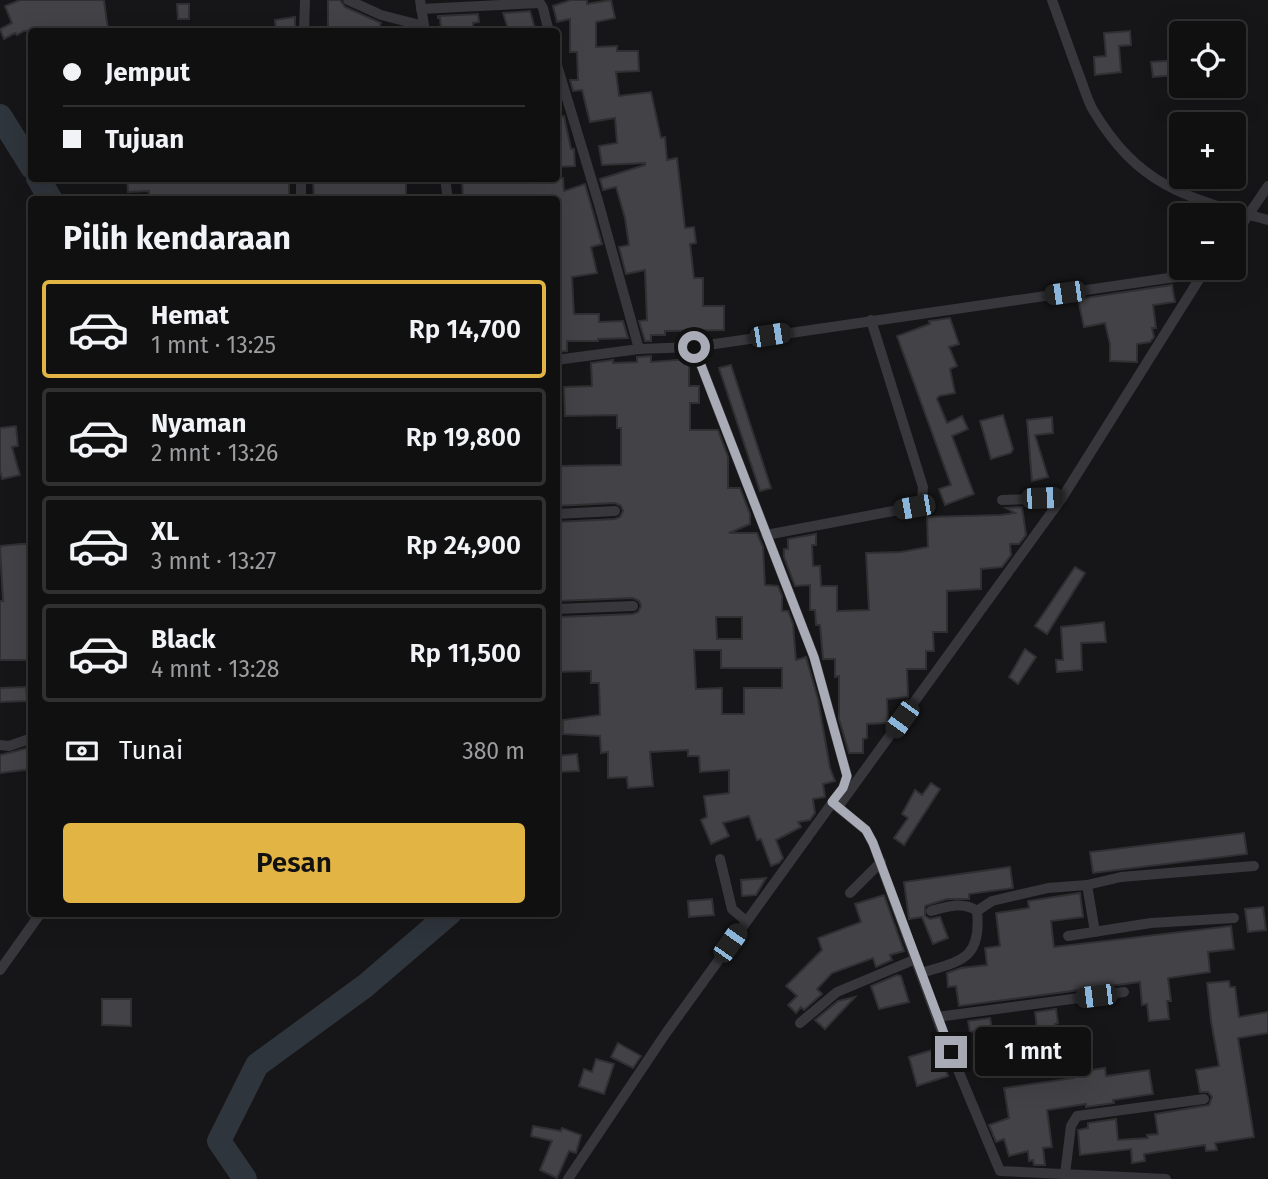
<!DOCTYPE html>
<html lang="id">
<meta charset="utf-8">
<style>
:root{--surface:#101011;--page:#1e1e1f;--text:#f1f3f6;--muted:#9c9d9f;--line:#303031;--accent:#e1b444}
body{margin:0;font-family:"Fira Sans",sans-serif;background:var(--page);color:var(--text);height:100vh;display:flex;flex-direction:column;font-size:26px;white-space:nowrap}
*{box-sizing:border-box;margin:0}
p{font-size:23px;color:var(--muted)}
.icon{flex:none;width:38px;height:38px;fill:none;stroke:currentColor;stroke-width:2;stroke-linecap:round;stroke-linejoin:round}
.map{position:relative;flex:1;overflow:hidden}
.panel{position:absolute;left:28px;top:196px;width:532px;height:721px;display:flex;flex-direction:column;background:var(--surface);border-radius:7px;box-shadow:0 7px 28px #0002,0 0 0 2px var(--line)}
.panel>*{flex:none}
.hud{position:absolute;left:28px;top:28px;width:532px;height:154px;border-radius:7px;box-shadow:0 7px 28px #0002,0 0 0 2px var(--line);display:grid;align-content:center;height:154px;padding:0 35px;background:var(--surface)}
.tools{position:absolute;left:1169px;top:21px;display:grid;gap:14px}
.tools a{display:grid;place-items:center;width:77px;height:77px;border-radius:7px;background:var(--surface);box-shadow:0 7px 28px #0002,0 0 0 2px var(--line);font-size:35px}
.end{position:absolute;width:32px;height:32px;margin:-16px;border:9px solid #a9acb6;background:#111;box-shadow:0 0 0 4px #111}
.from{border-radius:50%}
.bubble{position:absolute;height:49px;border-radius:7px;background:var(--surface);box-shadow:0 7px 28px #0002,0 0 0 2px var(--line);font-size:23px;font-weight:600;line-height:49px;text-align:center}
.car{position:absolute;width:21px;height:42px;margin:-21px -10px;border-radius:9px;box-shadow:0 0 5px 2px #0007;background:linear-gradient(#222 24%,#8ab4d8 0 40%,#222 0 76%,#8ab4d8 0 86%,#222 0)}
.hud b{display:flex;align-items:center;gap:24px;height:66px;font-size:26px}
.hud b+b{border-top:2px solid var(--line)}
.hud i{width:18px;height:18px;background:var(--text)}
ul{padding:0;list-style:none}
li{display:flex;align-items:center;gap:21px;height:98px;margin:0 14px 10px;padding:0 21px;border:4px solid var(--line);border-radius:7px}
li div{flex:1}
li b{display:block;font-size:26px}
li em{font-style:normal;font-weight:600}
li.on{border-color:var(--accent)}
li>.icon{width:63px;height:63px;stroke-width:1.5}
h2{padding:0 35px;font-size:32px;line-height:84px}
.pay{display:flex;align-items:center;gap:18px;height:77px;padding:0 35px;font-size:26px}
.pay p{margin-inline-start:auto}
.action{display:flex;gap:14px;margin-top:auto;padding:14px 35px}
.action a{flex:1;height:80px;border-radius:7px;background:var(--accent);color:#111;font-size:28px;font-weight:600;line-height:80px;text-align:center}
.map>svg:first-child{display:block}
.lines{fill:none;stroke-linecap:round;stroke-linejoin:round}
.river{stroke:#2f353c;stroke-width:24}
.building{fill:#434347;stroke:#303033;stroke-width:2;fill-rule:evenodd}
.street{stroke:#37373c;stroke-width:10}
.route{stroke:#a9acb6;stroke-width:9}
</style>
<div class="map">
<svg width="1268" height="1179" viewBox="0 0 1268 1179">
<rect width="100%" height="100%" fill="#161517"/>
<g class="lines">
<g class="river">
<polyline points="0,116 32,167"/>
<polyline points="38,178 51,200"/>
<polyline points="245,1179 219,1141 257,1065 365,986 449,914"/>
</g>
</g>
<g class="building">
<polygon points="20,0 104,0 108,30 24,31 17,35 15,33 4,39 0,29 12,23 5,6"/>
<polygon points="328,0 340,0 345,7 381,23 377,32 328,31"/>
<polygon points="571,0 587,0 587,4 611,0 615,18 596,22 596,47 617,46 617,51 638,51 639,71 616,72 619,96 651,92 661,138 665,137 667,160 677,158 685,228 694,227 696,243 690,244 694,278 703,278 703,306 724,306 724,330 665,331 665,335 651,335 651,341 645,341 639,321 647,320 645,270 626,274 619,247 629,245 625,218 616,187 603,190 600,179 645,165 645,163 602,165 599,146 617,143 615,118 590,122 582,90 573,91 570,80 578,80 577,52 570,52 570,19 557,22 553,6"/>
<polygon points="177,4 189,4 189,19 178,19"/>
<polygon points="530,11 536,32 509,32 503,13"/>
<polygon points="478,14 479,22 473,23 473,32 447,32 446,27 441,28 440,18 438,18 438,16"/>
<polygon points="295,17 295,32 276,32 275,20"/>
<polygon points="1130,31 1131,45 1119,46 1121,72 1095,75 1094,57 1106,56 1104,33"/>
<polygon points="1176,60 1177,75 1153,77 1151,62"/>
<polygon points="564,116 571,149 574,149 575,166 556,167 556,117"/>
<polygon points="127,178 176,178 176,183 217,182 217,178 289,178 289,200 149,200 149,191 128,192"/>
<polygon points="313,178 362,179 362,183 406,180 406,199 314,200"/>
<polygon points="462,178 494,178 494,182 527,181 527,178 563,178 564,191 585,184 602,244 591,247 597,273 572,277 574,314 599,314 599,322 623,321 628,338 598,339 598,341 567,341 567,351 556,352 556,200 463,200"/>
<polygon points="1172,285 1175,302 1153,305 1156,328 1152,328 1154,337 1150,342 1137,344 1137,362 1110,361 1110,344 1105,323 1084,327 1078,299"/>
<polygon points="950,318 959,344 949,347 957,366 950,369 955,393 939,396 937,399 947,423 962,416 968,429 952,436 974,494 945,505 939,489 951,485 897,336 930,324 929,321"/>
<path d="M651,356V362L689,359V386H699V403H690V430H718L728,457V488H740L750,514V524L729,533H757L763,547L765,585L778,586L782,596V611H788L793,624L796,660L806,657L818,699L830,768L835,781L823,784L825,797L813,799L815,813L810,820L798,822L801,827L776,840L783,858L779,863L771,866L761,839L757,840L749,816L723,823L729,836L711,844L701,820L707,817L704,796L729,793V770L700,772L699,756H688V750L650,752L653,786L628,788L627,777L608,778V752L601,753L600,736L563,734V720L600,715L599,683H591V671L556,672L558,617L633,614L638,612L641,606L639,601L633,598L557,601L556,522L615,519L620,517L623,511L621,506L615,503L556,506V466L621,465V428H617V415L565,416L564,387L592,386L591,363L613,360V363L637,362V357ZM716,617H742V639H717ZM694,650H721V668H782V688H744V714H722V688L696,689Z"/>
<polygon points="731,365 771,488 760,491 719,368"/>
<polygon points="1003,415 1013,449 1011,453 991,459 980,421"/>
<polygon points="1052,417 1053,433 1035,435 1048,477 1032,481 1027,420"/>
<polygon points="16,426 18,446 12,447 20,475 2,479 0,470 0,428"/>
<polygon points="1022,507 1026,535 1019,544 1010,544 1011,555 1002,567 981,569 981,589 947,591 947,632 933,632 934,651 926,651 926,669 907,669 908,697 887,699 888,723 867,724 867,738 863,739 863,753 849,753 839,719 839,676 835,677 835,659 823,659 820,625 816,625 815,610 810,610 810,585 795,586 784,557 784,549 788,549 788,539 816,534 816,545 812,545 813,566 820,566 821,586 837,586 837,611 869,610 866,553 901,552 928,547 927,517 1001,515 1015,513 1006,508"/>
<polygon points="20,544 32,544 32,660 0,660 0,601 3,601 0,546"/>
<polygon points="1075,567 1085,573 1047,634 1035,626"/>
<polygon points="1104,622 1106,642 1081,643 1082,670 1057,672 1056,660 1063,660 1061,627"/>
<polygon points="1025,649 1036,657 1018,684 1009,677"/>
<polygon points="26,687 27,701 0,702 0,688"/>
<polygon points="32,747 32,769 0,773 0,755"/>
<polygon points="577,754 579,771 556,772 556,756"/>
<polygon points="931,783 940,789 904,845 894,838 908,818 902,814 915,790 922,795"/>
<polygon points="1244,833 1247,854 1093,873 1090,852"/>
<polygon points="1010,867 1013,888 969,894 969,899 947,899 925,906 925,916 930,919 940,917 948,938 933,944 922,917 909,919 904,882"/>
<polygon points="766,878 756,895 742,896 741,880"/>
<polygon points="1080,893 1083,917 1051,921 1054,947 1231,926 1234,949 1208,952 1210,972 1168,978 1171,1001 1167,1001 1169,1019 1149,1021 1147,1004 1142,1005 1140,982 959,1006 956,986 948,987 947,973 961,968 987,965 985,948 1000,946 996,913 1029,908 1028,901"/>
<polygon points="884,895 904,951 890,955 892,960 876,967 873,958 832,973 817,989 822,994 804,1010 801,1007 796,1013 788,1005 797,996 786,986 822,950 818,938 861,922 855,904"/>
<polygon points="712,899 714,915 689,917 688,901"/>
<polygon points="1263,907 1266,930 1248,932 1245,909"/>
<polygon points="897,975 901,976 909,1002 879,1009 871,986"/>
<polygon points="1229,981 1230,987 1235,987 1239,1017 1268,1012 1268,1033 1238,1038 1254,1137 1215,1143 1217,1150 1206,1151 1205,1145 1144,1154 1145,1161 1132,1163 1131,1149 1080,1155 1078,1130 1088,1128 1088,1123 1116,1119 1118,1140 1148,1138 1147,1135 1158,1134 1155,1114 1209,1105 1212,1097 1208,1092 1200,1092 1196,1070 1219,1066 1211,1021 1207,983"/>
<polygon points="855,997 825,1029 815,1020 838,1001"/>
<polygon points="102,999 131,999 131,1026 102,1025"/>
<polygon points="1056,1009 1058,1023 1055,1024 1056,1032 1044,1033 1043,1028 1037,1029 1035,1012"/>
<polygon points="990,1018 992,1029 970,1032 968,1021"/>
<polygon points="618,1043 641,1056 633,1068 611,1057"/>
<polygon points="932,1050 937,1064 943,1062 948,1076 917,1086 909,1057"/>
<polygon points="596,1059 614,1064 604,1094 579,1086 584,1069 592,1072"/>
<polygon points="1105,1068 1106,1076 1149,1070 1153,1094 1113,1100 1114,1103 1086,1107 1086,1104 1047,1110 1052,1147 1043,1148 1045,1165 1034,1165 1033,1160 1029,1161 1028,1151 1009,1156 1004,1139 996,1142 989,1125 1009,1118 1004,1088 1074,1078 1073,1073"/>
<polygon points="533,1126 561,1131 562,1128 581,1135 576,1153 569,1151 557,1178 540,1170 552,1141 531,1136"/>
</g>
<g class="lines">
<g class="street">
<polyline points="348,0 381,15 424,26"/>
<polyline points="420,0 425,32"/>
<path d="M1052,0C1061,25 1070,50 1079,75C1084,87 1087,100 1093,110C1139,187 1187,198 1268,220"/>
<polyline points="421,9 540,3 543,8 549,32"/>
<polyline points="304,32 305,0"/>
<polyline points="556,62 598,201 639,349"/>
<polyline points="301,178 301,200"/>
<polyline points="445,178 448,200"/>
<polyline points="1234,236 1268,186"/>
<polyline points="694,347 1203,273 1212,268"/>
<polyline points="556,360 639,349 694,347 814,657 847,776 843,788 666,1033 568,1179"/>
<polyline points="1002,500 1062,498"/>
<polyline points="556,514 615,511"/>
<polyline points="766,535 914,507 922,500 923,487 871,320"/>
<polyline points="556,609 633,606"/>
<polyline points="0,745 9,746 32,738"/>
<polyline points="834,804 866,830 873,843 941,1029 1000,1171 1166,1179"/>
<polyline points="838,807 1062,498 1203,273"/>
<polyline points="720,859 732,909 746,921"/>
<polyline points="1087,885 1095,932"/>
<polyline points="850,893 881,862"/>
<path d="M931,911C946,907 963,901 977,911"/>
<polyline points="1068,936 1151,923 1234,918"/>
<polyline points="0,970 40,914"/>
<path d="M921,973C960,961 982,960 977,911L992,901L1048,888L1087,885L1121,877L1254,866"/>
<polyline points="937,1017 1124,992"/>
<polyline points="800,1023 837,992 916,959"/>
<polyline points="1065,1174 1071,1126 1077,1116 1204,1099"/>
</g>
</g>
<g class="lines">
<polyline class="route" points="694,347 814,657 847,776 843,788 832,802 866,830 873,843 951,1052"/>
</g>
</svg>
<div class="tools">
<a><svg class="icon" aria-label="locate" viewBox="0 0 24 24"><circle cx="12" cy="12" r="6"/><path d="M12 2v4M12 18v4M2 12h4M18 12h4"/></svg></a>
<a>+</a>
<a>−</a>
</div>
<i class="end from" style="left:694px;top:347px"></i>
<i class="end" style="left:951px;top:1052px"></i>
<div class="bubble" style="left:975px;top:1027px;width:116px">1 mnt</div>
<i class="car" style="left:1065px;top:293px;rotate:262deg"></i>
<i class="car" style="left:770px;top:335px;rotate:81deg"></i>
<i class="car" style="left:1042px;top:498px;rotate:88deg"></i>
<i class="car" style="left:914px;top:507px;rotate:260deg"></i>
<i class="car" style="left:902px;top:719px;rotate:216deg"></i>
<i class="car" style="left:730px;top:943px;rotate:35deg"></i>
<i class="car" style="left:1096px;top:996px;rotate:263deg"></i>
<div class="hud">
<b><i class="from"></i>Jemput</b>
<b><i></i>Tujuan</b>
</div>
<section class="panel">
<h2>Pilih kendaraan</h2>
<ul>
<li class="on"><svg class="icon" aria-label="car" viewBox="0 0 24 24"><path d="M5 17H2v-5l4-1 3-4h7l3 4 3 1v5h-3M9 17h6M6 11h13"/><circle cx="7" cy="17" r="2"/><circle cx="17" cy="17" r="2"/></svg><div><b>Hemat</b><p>1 mnt · 13:25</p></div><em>Rp 14,700</em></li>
<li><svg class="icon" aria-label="car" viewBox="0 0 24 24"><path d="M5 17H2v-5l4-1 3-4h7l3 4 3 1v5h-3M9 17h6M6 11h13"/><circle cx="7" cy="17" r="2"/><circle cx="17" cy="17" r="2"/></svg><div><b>Nyaman</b><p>2 mnt · 13:26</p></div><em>Rp 19,800</em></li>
<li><svg class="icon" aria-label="car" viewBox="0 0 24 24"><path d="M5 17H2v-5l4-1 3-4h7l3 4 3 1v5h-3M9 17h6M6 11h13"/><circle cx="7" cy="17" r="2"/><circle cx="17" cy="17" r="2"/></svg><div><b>XL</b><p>3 mnt · 13:27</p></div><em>Rp 24,900</em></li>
<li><svg class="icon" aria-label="car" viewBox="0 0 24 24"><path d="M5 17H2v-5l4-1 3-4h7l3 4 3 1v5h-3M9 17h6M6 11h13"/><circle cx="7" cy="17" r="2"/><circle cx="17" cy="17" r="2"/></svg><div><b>Black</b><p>4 mnt · 13:28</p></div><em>Rp 11,500</em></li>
</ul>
<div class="pay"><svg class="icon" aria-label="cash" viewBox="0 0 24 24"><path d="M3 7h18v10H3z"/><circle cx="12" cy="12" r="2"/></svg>Tunai<p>380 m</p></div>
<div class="action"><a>Pesan</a></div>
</section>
</div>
